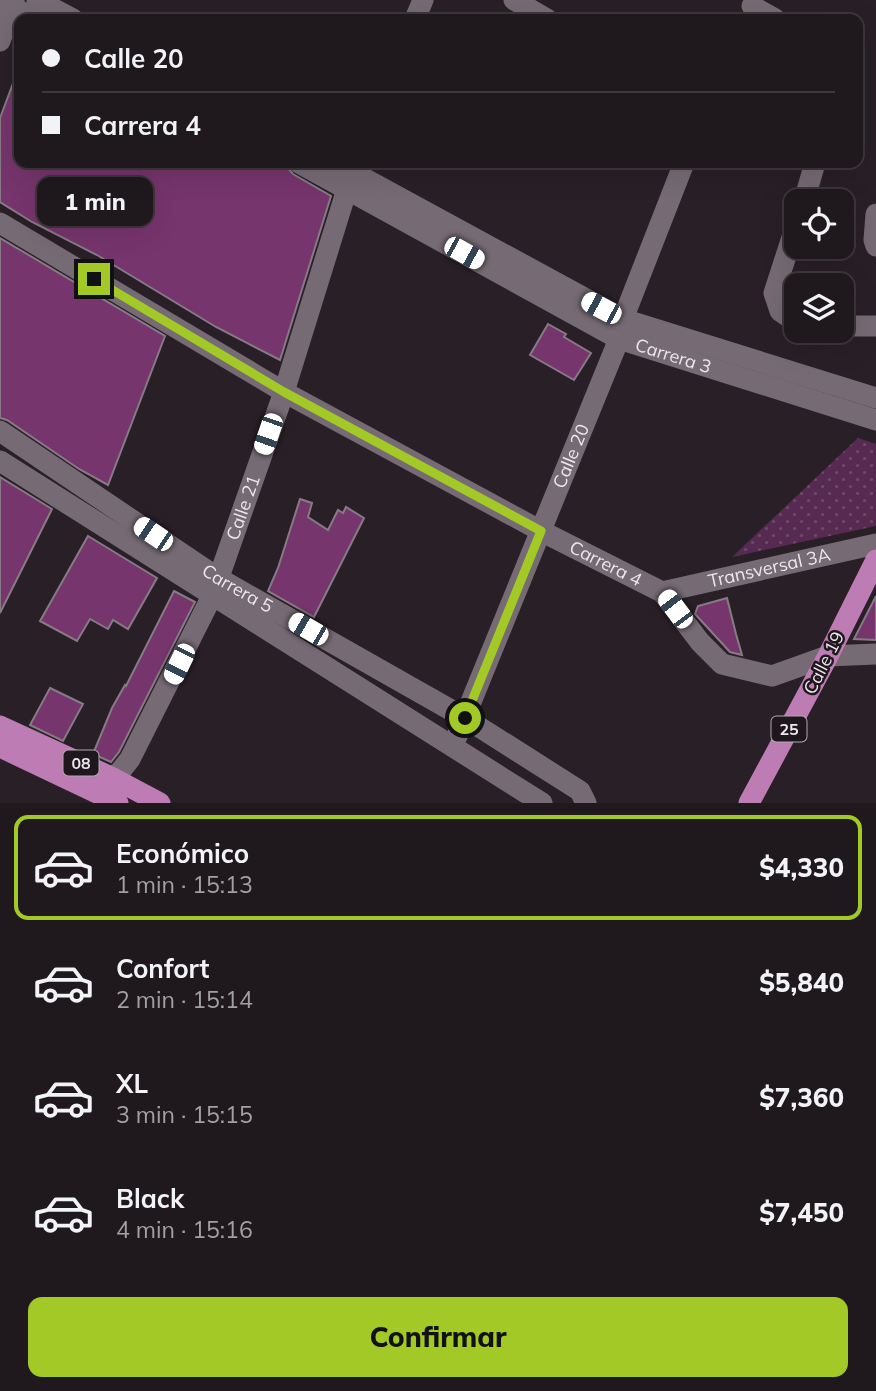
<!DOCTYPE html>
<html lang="es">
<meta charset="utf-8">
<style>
:root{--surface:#1f181d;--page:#272126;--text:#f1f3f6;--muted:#a1a0a4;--line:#3c373b;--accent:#a3c926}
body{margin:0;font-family:Mulish,sans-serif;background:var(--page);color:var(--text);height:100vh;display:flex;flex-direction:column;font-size:26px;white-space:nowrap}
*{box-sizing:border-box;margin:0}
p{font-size:23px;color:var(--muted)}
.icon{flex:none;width:38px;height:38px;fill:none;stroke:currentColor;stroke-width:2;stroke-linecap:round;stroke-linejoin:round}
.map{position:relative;height:803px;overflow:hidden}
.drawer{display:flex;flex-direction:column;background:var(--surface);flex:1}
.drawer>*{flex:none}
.top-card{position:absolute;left:14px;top:14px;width:849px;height:154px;border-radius:14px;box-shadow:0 7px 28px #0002,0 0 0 2px var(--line);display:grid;align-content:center;height:154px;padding:0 28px;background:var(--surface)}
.controls{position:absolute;left:784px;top:189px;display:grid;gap:14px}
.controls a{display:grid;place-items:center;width:70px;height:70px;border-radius:14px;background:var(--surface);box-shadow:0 7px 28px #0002,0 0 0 2px var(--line);font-size:35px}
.end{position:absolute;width:32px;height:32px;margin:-16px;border:9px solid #a3c926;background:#111;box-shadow:0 0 0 4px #111}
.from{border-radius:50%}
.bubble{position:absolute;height:49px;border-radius:14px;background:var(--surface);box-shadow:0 7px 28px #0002,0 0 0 2px var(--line);font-size:23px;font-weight:800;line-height:49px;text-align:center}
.car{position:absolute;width:21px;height:42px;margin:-21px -10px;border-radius:9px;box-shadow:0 0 5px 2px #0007;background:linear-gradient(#fff 24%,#345 0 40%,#fff 0 76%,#345 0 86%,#fff 0)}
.top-card b{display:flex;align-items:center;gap:24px;height:66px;font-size:26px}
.top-card b+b{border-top:2px solid var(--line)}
.top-card i{width:18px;height:18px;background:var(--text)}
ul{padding:12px 0 0;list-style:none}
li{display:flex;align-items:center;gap:21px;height:105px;margin:0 14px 10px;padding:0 14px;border:4px solid transparent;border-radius:14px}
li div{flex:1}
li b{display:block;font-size:26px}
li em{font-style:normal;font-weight:800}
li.current{border-color:var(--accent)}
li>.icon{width:63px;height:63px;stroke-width:1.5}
.cta{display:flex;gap:14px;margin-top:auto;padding:14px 28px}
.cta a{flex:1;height:80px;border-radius:14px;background:var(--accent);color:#111;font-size:28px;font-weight:800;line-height:80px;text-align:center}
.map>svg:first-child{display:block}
.park{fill:url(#park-dots)}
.building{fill:#76356d;stroke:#867b84;stroke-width:2}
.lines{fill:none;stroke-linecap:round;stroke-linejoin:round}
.minor{stroke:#766b74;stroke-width:21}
.major{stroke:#be7cb4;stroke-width:21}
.route{stroke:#a3c926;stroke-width:9}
.labels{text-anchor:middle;stroke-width:5;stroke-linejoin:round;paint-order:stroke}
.shield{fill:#1f171e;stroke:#afa9ae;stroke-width:2}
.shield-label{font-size:16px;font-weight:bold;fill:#ede7ec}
.street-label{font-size:18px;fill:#ede7ec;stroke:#1f171e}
</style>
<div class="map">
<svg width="876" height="803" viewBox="0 0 876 803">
<defs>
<pattern id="park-dots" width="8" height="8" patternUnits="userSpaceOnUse" patternTransform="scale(1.75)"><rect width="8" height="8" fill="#572a51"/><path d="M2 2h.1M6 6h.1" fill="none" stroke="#6f496a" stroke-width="1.8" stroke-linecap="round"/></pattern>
</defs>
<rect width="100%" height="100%" fill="#292027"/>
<polygon class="park" points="858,438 876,444 876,526 732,557"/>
<g class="building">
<polygon points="18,70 19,163 279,163 287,167 293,174 331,196 280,360 216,327 97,255 32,222 0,202 0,118"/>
<polygon points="0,238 165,336 108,485 79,469 7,420 0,418"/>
<polygon points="548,324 566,334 564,337 591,353 574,380 530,355"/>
<polygon points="0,477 52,509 0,613"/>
<polygon points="300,499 312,503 308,517 328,530 338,510 343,513 346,507 364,518 314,617 268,591 278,568"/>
<polygon points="88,536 157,578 128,629 113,620 108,629 90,619 77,641 40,621"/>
<polygon points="174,591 195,602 119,752 111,762 93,754 112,708 125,685 126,686"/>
<polygon points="876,596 876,640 854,639"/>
<polygon points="727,598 736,634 742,655 730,652 695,614 698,606"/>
<polygon points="50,688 83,704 63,741 30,725"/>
</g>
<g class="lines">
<g class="minor">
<polyline points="37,0 73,19"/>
<polyline points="514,0 547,19"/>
<polyline points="2,1 35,19"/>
<polyline points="752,6 775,19"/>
<polyline points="415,19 423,0"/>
<polyline points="0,41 14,0"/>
<path id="s1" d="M299,163L619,339L876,420"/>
<polyline points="336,163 623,319 876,398"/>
<polyline points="804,201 815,163"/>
<polyline points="876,214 874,240 876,246"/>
<path id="s2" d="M0,223L284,392L541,531L662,592L700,642L722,664L772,676L828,656L876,654"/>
<polyline points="796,225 774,293 780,311 796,322"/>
<polyline points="842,326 876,326"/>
<path id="s3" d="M0,431L218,578L465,718L580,791L586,803"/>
<polyline points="0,461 542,803"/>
<path id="s4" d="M662,592L876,544"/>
<path id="s5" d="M453,746L619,339L623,319L684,163"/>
<path id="s6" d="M106,790L111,777L119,773L130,759L213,594L284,392L347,189L358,163"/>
</g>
<g class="major">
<polyline points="0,726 111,777 160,803"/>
<polyline points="0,747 118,803"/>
<polyline points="749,803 828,656 876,560"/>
</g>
</g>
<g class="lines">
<polyline class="route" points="94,279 284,392 541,531 465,718"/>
</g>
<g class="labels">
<g class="shield">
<rect x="771.5" y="716.5" width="35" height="25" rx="5"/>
<rect x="63.5" y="750.5" width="35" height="25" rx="5"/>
</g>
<g class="shield-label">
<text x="789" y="735">25</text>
<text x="81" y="769">08</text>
</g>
<g class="street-label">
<text dy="6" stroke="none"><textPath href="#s1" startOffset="422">Carrera 3</textPath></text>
<text dy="6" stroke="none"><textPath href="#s5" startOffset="313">Calle 20</textPath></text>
<text dy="6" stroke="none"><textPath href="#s6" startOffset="317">Calle 21</textPath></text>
<text dy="6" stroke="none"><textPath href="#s2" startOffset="695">Carrera 4</textPath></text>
<text dy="6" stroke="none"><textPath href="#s4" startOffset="110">Transversal 3A</textPath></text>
<text dy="6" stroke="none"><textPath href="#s3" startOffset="285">Carrera 5</textPath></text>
<text transform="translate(824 663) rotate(-63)" y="6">Calle 19</text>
</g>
</g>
</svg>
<div class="controls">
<a><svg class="icon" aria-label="locate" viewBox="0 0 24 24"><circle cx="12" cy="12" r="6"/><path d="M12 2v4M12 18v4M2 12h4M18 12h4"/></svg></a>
<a><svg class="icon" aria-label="layers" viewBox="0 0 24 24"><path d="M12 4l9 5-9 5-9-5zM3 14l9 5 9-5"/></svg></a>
</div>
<i class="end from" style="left:465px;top:718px"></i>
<i class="end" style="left:94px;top:279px"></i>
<div class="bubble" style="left:37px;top:177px;width:116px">1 min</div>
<i class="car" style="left:464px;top:253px;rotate:119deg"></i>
<i class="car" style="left:601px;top:308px;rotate:298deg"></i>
<i class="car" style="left:268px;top:434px;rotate:199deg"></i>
<i class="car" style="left:153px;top:534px;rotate:304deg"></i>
<i class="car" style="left:675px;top:609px;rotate:323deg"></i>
<i class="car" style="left:308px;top:629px;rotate:300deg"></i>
<i class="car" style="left:179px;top:664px;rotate:206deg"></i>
<div class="top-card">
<b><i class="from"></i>Calle 20</b>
<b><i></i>Carrera 4</b>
</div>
</div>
<section class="drawer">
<ul>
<li class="current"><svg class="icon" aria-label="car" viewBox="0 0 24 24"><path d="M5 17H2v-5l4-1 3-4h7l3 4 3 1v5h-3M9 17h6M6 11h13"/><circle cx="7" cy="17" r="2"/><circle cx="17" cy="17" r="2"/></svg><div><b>Económico</b><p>1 min · 15:13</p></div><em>$4,330</em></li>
<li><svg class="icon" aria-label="car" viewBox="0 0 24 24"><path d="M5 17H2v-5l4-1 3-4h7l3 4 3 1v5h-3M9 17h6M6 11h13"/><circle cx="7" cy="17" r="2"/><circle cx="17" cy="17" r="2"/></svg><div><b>Confort</b><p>2 min · 15:14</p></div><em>$5,840</em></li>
<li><svg class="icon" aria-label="car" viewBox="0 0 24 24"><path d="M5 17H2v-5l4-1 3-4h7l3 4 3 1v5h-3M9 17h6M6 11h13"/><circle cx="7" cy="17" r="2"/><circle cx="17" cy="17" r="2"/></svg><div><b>XL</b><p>3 min · 15:15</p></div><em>$7,360</em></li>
<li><svg class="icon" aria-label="car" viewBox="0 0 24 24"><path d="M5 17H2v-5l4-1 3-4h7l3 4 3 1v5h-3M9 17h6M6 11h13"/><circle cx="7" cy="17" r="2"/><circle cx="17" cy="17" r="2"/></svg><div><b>Black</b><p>4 min · 15:16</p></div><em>$7,450</em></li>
</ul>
<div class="cta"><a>Confirmar</a></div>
</section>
